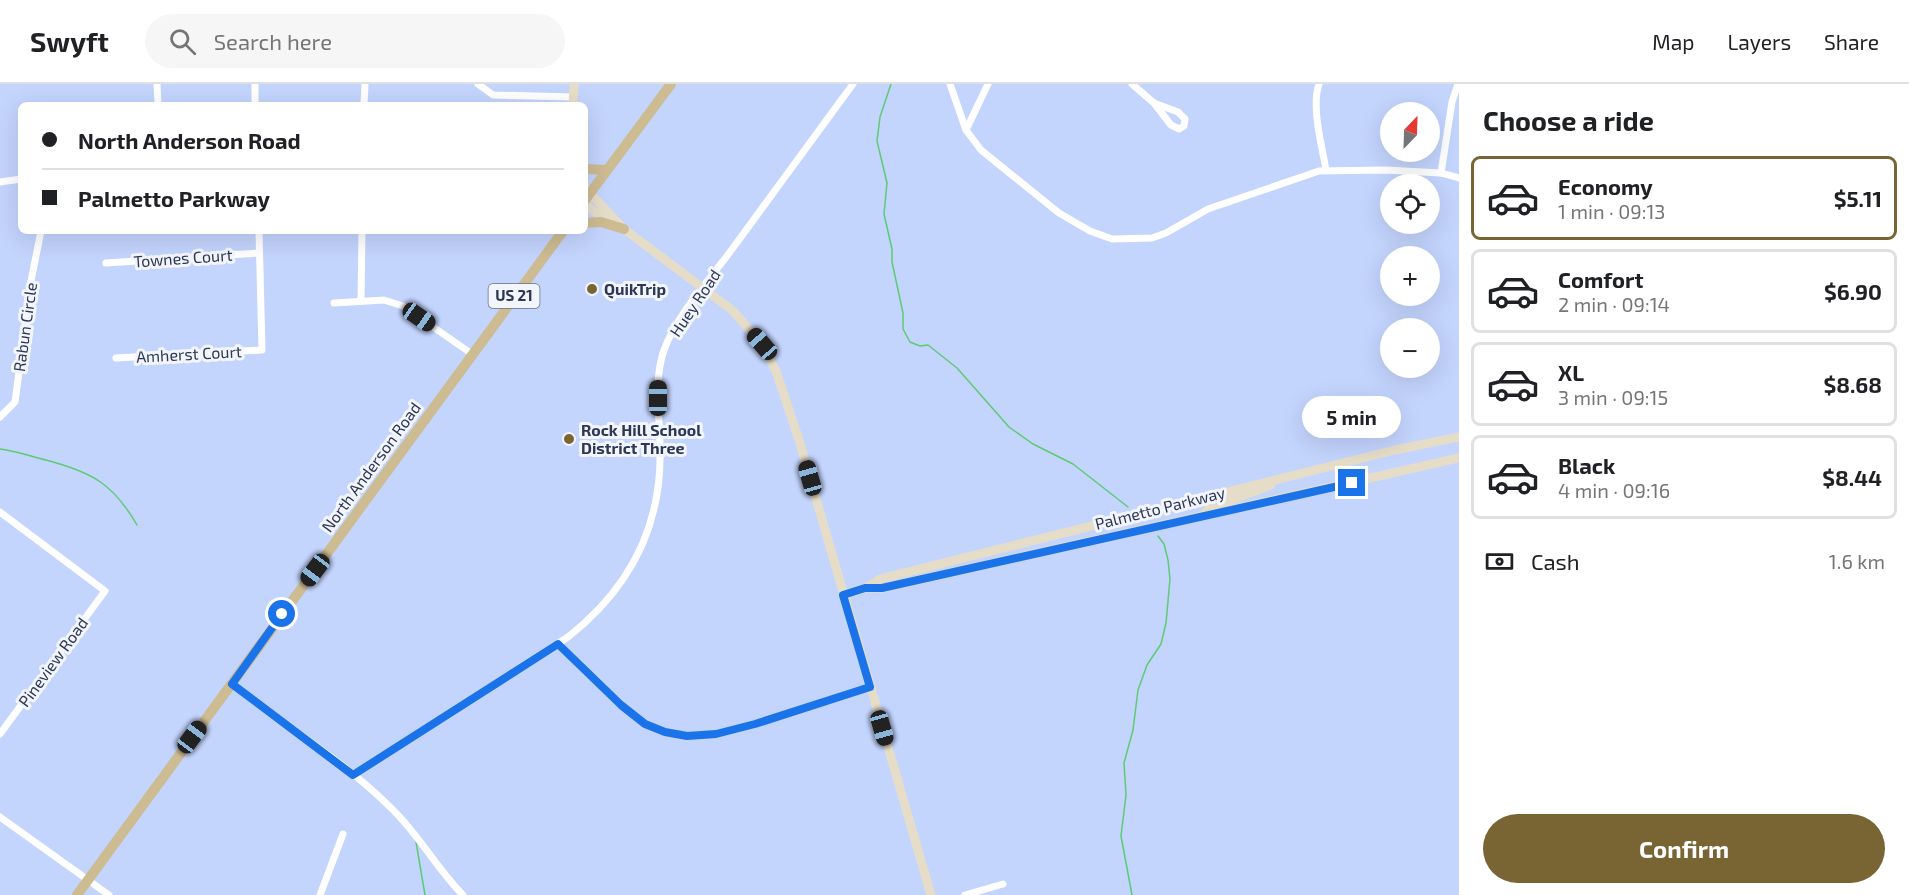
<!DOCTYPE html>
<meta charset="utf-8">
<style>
:root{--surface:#fff;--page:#f6f6f6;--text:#202124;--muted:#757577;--line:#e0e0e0;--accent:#796534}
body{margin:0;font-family:"Exo 2",sans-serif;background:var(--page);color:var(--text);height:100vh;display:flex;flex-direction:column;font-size:22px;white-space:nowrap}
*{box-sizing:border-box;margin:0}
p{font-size:20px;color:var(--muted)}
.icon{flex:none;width:33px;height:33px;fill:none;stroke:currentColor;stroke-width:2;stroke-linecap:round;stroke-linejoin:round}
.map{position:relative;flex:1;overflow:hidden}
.side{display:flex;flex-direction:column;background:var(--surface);width:450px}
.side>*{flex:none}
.banner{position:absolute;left:18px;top:18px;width:570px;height:132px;border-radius:9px;box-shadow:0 6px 24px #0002;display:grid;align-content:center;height:132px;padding:0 24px;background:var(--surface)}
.needle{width:39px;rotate:23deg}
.fabs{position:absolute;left:1380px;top:18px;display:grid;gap:12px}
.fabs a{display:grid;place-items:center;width:60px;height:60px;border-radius:50%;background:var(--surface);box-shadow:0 6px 24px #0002;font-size:30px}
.end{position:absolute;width:27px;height:27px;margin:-14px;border:8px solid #1a73e8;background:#fff;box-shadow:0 0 0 3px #fff}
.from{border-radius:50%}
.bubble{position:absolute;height:42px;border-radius:21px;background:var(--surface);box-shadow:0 6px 24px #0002;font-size:20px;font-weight:700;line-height:42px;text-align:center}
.car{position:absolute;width:18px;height:36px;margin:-18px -9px;border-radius:8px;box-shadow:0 0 4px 2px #0007;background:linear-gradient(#222 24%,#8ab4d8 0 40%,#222 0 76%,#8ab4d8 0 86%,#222 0)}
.banner b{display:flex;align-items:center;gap:21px;height:57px;font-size:22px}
.banner b+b{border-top:2px solid var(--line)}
.banner i{width:15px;height:15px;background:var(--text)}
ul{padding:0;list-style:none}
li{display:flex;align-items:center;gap:18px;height:84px;margin:0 12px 9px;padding:0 12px;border:3px solid var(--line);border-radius:9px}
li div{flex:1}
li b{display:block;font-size:22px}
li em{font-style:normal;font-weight:700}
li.active{border-color:var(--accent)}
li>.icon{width:54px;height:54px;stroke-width:1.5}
h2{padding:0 24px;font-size:27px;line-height:72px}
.pay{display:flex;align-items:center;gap:15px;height:66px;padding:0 24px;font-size:22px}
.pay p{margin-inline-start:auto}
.action{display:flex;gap:12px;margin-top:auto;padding:12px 24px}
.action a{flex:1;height:69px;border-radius:36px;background:var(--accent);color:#fff;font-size:24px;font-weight:700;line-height:69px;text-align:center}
header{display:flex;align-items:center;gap:36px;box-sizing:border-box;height:84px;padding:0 30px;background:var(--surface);border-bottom:2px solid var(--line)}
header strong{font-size:28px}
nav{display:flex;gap:33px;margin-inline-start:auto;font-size:21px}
.search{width:420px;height:54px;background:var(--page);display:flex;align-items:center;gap:15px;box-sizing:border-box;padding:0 21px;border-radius:33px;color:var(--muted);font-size:22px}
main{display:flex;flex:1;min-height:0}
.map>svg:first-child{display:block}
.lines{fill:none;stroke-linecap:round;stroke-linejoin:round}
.stream{stroke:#5ecb73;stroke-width:1.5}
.street{stroke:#fff;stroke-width:7}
.secondary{stroke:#e6ddc8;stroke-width:9}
.primary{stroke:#cdbb91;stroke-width:10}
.route{stroke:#1a73e8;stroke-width:8}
.poi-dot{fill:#796534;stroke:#f2f5fc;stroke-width:2}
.labels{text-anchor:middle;stroke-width:6;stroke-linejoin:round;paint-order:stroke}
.shield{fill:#f2f5fc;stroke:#697186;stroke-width:1.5}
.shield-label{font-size:15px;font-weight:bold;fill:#2e3854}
.street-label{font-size:16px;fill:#2e3854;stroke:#f2f5fc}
.poi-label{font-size:16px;font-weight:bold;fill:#2e3854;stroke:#f2f5fc;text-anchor:start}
</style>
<header>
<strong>Swyft</strong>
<div class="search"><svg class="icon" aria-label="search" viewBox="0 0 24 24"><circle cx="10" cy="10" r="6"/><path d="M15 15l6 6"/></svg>Search here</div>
<nav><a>Map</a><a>Layers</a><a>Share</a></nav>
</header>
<main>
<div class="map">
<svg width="1459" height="811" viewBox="0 0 1459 811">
<rect width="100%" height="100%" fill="#c3d4fd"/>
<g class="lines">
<g class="stream">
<polyline points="891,0 880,33 877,57 887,99 884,130 892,165 892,178 903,229 903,245 910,258 920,262 928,261 957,284 1009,343 1033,360 1073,380 1128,423"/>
<path d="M0,365C16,367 30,372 46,376C91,388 113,399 137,441"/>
<polyline points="416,758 425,811"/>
<polyline points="1132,811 1121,752 1126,711 1124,679 1133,646 1138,606 1147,581 1161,560 1166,539 1170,495 1168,476 1164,460 1158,452"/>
</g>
<g class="street">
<polyline points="157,0 158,21"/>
<polyline points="255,0 255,21"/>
<polyline points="478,0 493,11 573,13"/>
<polyline points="950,0 966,46 981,66 1059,129 1090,147 1112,155 1152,154 1166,149 1208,125 1319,87 1386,86 1441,89 1459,94"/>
<polyline points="1132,0 1154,19 1171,41 1179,45 1184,42 1185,35 1178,28 1154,19"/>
<path d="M1319,0C1311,23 1322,62 1326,86"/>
<polyline points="364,21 365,0"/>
<polyline points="966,46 988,0"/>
<polyline points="1441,89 1452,18 1458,0"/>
<polyline points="0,98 21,95"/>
<polyline points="106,179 259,169"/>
<polyline points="361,217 362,147"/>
<polyline points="334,219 384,216 403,222 472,270"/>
<polyline points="116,274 262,266 259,147"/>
<polyline points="0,333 15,318 31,197 41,147"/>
<polyline points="0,428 105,507 0,650"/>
<polyline points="558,560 621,621 645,640 665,648 687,652 716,650 755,640 870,603"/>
<path d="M232,600C283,641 343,676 390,723C418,749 436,784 463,811"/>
<path d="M353,691L568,553C629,505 662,444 660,365C660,332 653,298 664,266C677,231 705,201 727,172C769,115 811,57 853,0"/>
<polyline points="0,733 109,811"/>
<polyline points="320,811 343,750"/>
<polyline points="965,811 1003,800"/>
</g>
<g class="secondary">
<polyline points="573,21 574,0"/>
<polyline points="585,104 624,145 732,226 762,260 776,287 799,356 931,811"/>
<polyline points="585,121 610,138"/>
<polyline points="1204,430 1208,425 1271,401"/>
<polyline points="867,503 880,495 1395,366 1459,353"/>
<polyline points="843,511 865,504 882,504 1459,374"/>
</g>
<g class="primary">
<polyline points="585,85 607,86"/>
<polyline points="585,116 671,0"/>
<polyline points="585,139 601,138 624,145"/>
<polyline points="77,811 563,147"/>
</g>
</g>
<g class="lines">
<polyline class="route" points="282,530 232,600 353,691 558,560 621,621 645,640 665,648 687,652 716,650 755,640 870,603 843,511 865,504 882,504 1352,399"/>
</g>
<g class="poi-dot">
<circle cx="592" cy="205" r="6"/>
<circle cx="569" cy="355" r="6"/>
</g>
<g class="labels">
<rect class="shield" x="488.5" y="200" width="51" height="24" rx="4.5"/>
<g class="shield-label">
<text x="514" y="217">US 21</text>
</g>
<g class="street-label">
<text transform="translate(183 174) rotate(-4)" y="6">Townes Court</text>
<text transform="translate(695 219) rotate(-56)" y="6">Huey Road</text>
<text transform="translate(25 243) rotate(-82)" y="6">Rabun Circle</text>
<text transform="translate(189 270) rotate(-3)" y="6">Amherst Court</text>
<text transform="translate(371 383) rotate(-54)" y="6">North Anderson Road</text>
<text transform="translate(1160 424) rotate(-14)" y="6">Palmetto Parkway</text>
<text transform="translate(53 578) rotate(-54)" y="6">Pineview Road</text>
</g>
<g class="poi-label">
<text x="604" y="211">QuikTrip</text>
<text x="581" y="352">Rock Hill School<tspan x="581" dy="18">District Three</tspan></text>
</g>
</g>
</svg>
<div class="fabs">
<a><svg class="needle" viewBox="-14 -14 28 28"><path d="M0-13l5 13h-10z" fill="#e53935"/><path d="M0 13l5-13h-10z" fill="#757577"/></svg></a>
<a><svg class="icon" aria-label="locate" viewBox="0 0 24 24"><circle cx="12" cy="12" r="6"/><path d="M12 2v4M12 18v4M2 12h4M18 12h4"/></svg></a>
<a>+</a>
<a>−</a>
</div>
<i class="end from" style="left:282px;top:530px"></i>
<i class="end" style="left:1352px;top:399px"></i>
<div class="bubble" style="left:1302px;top:312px;width:99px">5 min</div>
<i class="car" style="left:419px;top:233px;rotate:125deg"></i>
<i class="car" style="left:762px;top:260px;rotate:319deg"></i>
<i class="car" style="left:658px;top:314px;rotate:0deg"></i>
<i class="car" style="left:810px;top:394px;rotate:344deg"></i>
<i class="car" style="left:315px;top:486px;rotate:217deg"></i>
<i class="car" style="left:882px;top:644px;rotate:164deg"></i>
<i class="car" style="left:192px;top:653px;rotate:37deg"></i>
<div class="banner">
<b><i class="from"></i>North Anderson Road</b>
<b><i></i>Palmetto Parkway</b>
</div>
</div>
<section class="side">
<h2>Choose a ride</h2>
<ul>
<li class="active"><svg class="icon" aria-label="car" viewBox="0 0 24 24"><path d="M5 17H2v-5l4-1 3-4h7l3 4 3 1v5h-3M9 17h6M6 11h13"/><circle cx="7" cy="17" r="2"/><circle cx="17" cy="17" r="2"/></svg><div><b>Economy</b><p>1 min · 09:13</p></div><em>$5.11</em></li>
<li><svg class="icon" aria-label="car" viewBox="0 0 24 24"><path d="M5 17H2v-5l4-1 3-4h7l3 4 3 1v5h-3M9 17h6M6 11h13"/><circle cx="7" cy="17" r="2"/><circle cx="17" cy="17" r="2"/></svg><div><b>Comfort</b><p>2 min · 09:14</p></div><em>$6.90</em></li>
<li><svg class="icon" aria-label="car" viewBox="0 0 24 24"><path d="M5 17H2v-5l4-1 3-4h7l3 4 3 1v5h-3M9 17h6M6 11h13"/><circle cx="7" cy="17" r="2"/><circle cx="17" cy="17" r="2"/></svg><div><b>XL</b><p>3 min · 09:15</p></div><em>$8.68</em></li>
<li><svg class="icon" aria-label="car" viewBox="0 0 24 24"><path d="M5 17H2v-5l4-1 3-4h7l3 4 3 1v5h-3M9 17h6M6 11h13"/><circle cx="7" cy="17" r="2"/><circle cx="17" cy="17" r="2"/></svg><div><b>Black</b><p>4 min · 09:16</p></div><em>$8.44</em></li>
</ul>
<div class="pay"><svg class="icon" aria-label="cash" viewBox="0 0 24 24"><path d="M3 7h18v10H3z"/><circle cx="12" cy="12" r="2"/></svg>Cash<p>1.6 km</p></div>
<div class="action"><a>Confirm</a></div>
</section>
</main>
